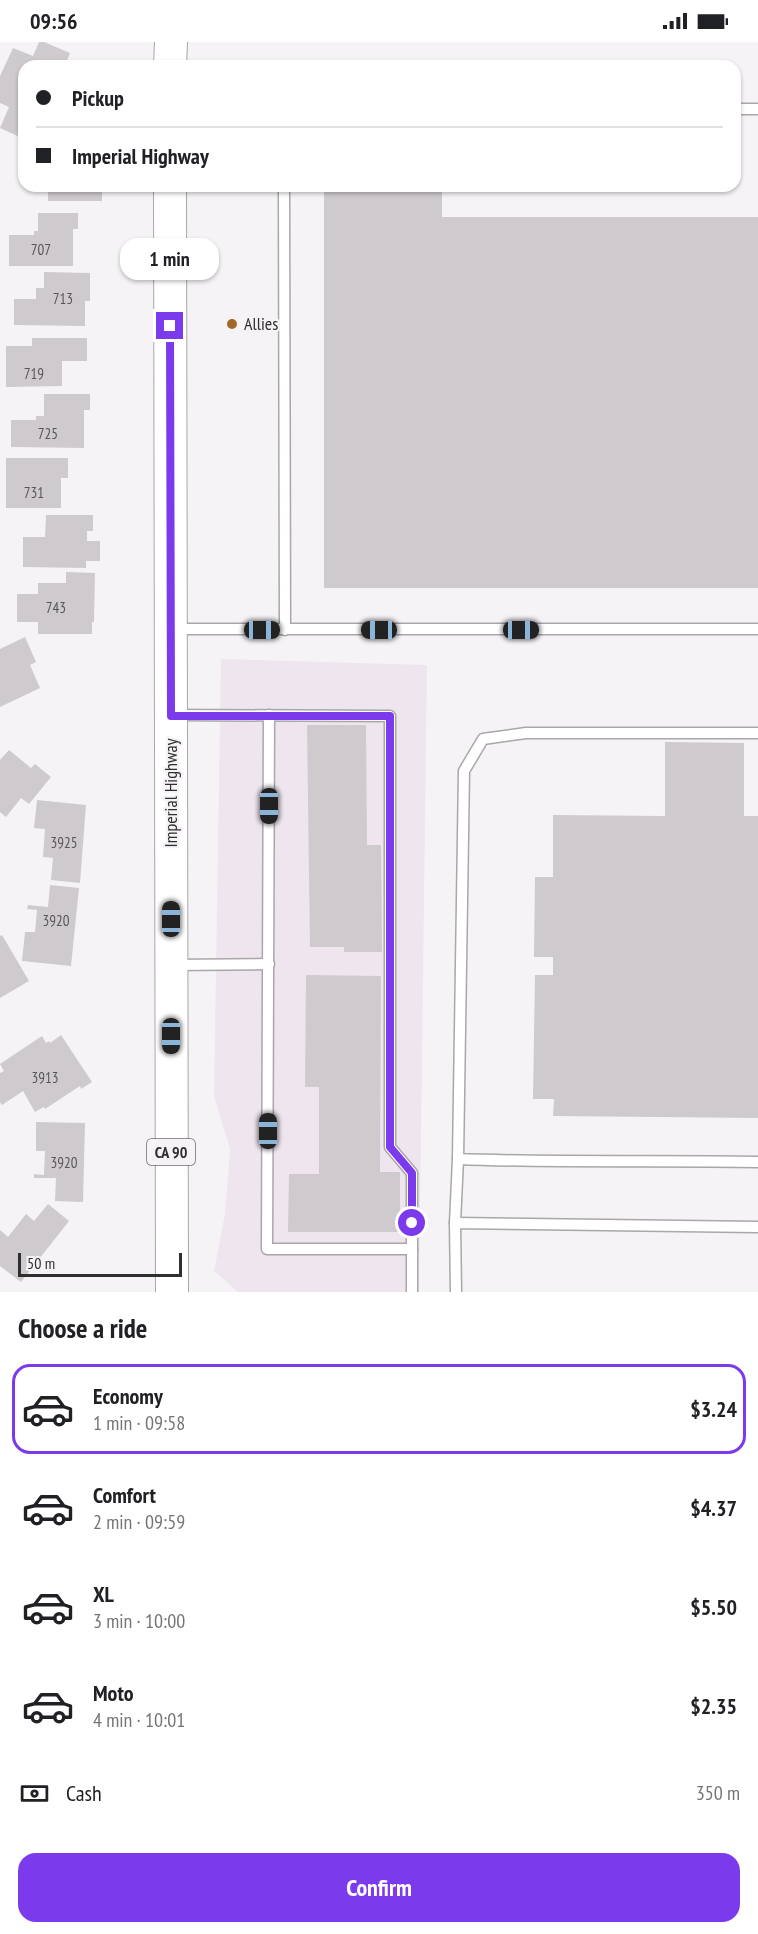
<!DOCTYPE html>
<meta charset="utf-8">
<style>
:root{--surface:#fff;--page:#f2f2f2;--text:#202124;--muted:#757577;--line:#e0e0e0;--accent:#7c3aed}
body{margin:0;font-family:"PT Sans Narrow",sans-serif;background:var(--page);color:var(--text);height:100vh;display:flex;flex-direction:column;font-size:22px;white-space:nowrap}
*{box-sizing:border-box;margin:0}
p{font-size:20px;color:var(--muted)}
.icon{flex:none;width:33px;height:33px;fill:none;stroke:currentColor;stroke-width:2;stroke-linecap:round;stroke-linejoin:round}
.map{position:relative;height:1250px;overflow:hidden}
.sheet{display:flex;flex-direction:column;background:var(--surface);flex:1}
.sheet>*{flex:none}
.banner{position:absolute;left:18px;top:18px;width:723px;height:132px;border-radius:18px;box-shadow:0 2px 4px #0004;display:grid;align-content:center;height:132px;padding:0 18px;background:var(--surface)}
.scale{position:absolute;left:18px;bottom:15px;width:164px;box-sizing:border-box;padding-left:6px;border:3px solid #302f30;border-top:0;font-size:16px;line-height:21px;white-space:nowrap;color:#302f30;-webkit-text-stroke:4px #f6f3f7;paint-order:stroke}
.end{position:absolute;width:27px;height:27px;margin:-14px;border:8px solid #7c3aed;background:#fff;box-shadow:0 0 0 3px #fff}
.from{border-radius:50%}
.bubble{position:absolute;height:42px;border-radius:18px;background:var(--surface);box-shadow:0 2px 4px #0004;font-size:20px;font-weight:700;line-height:42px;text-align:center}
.car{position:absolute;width:18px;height:36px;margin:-18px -9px;border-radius:8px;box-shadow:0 0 4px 2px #0007;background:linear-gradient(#222 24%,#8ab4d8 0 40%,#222 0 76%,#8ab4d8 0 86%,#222 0)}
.banner b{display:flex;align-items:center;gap:21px;height:57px;font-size:22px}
.banner b+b{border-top:2px solid var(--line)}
.banner i{width:15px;height:15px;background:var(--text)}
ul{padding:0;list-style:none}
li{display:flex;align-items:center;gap:18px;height:90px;margin:0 12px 9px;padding:0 6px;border:3px solid transparent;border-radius:18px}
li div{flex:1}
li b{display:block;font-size:22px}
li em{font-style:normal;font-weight:700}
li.on{border-color:var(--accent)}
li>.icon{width:54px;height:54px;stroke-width:1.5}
h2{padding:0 18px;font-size:27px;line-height:72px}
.pay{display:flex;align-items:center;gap:15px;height:66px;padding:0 18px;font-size:22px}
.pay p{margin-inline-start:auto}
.button{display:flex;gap:12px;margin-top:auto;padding:12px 18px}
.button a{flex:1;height:69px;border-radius:18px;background:var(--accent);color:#fff;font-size:24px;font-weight:700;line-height:69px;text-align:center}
.status{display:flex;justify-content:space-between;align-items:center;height:42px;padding:0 30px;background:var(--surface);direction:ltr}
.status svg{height:16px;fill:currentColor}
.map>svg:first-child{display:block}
.built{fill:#eee5ef}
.building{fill:#cfcacd}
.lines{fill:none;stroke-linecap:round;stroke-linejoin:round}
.lane-casing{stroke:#aaa6aa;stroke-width:13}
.primary-casing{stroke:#aaa6aa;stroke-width:34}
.lane{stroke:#fff;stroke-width:10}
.primary{stroke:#fff;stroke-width:32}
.route{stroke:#7c3aed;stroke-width:8}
.poi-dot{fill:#a26827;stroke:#f6f3f7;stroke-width:2}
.labels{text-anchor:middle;stroke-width:4.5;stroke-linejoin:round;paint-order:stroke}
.number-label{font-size:15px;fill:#585657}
.shield{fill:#f6f3f7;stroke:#6b6a6c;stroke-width:1.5}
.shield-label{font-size:16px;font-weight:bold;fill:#302f30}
.poi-label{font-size:18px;fill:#302f30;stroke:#f6f3f7;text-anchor:start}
.street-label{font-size:18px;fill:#302f30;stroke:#f6f3f7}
</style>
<div class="status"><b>09:56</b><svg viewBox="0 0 49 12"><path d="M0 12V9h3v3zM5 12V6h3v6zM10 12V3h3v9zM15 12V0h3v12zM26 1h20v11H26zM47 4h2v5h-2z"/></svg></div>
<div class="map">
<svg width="758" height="1250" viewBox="0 0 758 1250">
<rect width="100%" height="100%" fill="#f6f3f7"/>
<polygon class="built" points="221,617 427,623 419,1250 238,1250 214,1229 225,1172 230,1107 214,1054"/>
<g class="building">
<polygon points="39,0 44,0 70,11 65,24 24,24 24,97 0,86 9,65 0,61 0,34 13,6 33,14"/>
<rect x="48" y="144" width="54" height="15"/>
<polygon points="324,144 442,144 442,175 758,175 758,546 324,546"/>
<polygon points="38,171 78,171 78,187 73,187 73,224 9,224 9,193 34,193 34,189 38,189"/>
<polygon points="44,230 90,231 90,259 85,259 85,284 14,283 14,257 36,257 36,246 44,246"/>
<polygon points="32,296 87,296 87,319 62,319 62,344 6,345 6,304 32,304"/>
<polygon points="44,352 90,352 90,368 84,368 84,406 11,405 11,378 36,378 36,374 44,374"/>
<polygon points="6,416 68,416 68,436 61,436 61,466 6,466"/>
<polygon points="46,473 93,473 93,489 87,489 87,499 100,499 100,519 86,519 86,526 23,525 23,495 45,495"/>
<polygon points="66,530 95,531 94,580 92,580 92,592 38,592 38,580 17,580 17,552 38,552 38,541 66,541"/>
<polygon points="25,595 36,620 30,623 40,646 0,665 0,607"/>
<polygon points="307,683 366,683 367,803 381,803 382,910 344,910 344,905 310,905"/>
<polygon points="665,700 744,701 744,774 758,774 758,1076 553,1074 554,1057 533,1057 535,933 553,933 553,915 534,915 535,835 553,835 553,773 665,774"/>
<polygon points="9,708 31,726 35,722 51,735 29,762 21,756 6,775 0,770 0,718"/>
<polygon points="37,758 86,763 80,841 51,838 53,816 43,815 45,787 34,786"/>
<polygon points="50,843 79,846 71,924 22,919 25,890 35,890 37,868 27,867 28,863 48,865"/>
<polygon points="2,893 29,939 0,956 0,894"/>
<polygon points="306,933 381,934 380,1130 400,1130 400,1190 288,1190 289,1132 319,1132 319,1045 305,1045"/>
<polygon points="61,993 92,1040 81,1047 80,1044 45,1067 44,1065 35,1070 23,1049 2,1063 0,1060 0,1031 4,1029 0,1022 42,994 46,1001 49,999 50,1001"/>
<polygon points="36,1080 85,1081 83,1160 55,1159 56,1136 34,1136 34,1132 44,1133 45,1109 36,1109"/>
<polygon points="48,1162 69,1179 21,1240 0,1224 0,1188 8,1195 26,1172 34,1179"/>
</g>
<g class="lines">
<defs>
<g id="lane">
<polyline points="735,67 758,67"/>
<polyline points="284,144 285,588"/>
<polyline points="175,587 758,587"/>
<polyline points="175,673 390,674 390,1105 412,1131 412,1250"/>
<polyline points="269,673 267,1207 412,1207"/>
<path d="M758,691H526L483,697L464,729L458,1117C558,1121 658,1118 758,1120"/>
<polyline points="173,923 269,922"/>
<polyline points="455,1181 458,1117"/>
<polyline points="456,1250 455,1181 758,1185"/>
</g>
<g id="primary">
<polyline points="170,24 171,0"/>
<polyline points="170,144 172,1250"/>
</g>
</defs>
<use href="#lane" class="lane-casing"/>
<use href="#primary" class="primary-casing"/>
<use href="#lane" class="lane"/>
<use href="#primary" class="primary"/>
</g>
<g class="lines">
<polyline class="route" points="170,284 171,674 390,674 390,1105 412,1131 412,1181"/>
</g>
<circle class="poi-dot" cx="232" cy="282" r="6"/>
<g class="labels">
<g class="number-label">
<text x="41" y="213">707</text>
<text x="63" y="262">713</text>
<text x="34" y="337">719</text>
<text x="48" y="397">725</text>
<text x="34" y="456">731</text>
<text x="56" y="571">743</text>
<text x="64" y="806">3925</text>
<text x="56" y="884">3920</text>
<text x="45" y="1041">3913</text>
<text x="64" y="1126">3920</text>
</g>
<rect class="shield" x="147" y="1097" width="48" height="26" rx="4.5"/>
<g class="shield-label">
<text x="171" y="1116">CA 90</text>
</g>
<g class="poi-label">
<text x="244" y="288">Allies</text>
</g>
<g class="street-label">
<text transform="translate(171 751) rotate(-90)" y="6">Imperial Highway</text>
</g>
</g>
</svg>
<div class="scale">50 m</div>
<i class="end from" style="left:412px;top:1181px"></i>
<i class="end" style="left:170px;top:284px"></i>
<div class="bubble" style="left:120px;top:196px;width:99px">1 min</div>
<i class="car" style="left:262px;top:588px;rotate:90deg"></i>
<i class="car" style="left:379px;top:588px;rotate:270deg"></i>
<i class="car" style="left:521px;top:588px;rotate:90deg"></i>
<i class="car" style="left:269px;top:764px;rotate:180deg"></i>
<i class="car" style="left:171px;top:877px;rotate:0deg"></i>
<i class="car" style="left:171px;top:994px;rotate:180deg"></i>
<i class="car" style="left:268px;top:1089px;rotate:0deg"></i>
<div class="banner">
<b><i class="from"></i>Pickup</b>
<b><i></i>Imperial Highway</b>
</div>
</div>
<section class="sheet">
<h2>Choose a ride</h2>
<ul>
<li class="on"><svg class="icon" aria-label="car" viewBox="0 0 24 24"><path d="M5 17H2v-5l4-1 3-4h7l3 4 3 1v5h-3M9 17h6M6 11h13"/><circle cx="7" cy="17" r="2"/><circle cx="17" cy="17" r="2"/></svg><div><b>Economy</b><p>1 min · 09:58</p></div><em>$3.24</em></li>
<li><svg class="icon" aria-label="car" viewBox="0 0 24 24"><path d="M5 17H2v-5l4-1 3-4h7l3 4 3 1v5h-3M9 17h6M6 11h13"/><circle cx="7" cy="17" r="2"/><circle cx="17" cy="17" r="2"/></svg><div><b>Comfort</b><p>2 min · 09:59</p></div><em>$4.37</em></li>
<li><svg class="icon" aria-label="car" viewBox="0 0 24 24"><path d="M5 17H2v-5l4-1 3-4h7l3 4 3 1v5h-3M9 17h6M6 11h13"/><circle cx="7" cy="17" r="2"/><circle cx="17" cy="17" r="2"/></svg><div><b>XL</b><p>3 min · 10:00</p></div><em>$5.50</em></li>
<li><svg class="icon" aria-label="car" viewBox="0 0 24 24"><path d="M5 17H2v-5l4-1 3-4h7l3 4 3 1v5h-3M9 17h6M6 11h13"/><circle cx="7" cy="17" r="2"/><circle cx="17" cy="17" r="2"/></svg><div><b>Moto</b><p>4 min · 10:01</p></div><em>$2.35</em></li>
</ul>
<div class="pay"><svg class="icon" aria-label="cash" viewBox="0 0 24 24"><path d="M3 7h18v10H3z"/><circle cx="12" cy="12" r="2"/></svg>Cash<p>350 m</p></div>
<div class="button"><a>Confirm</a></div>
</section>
